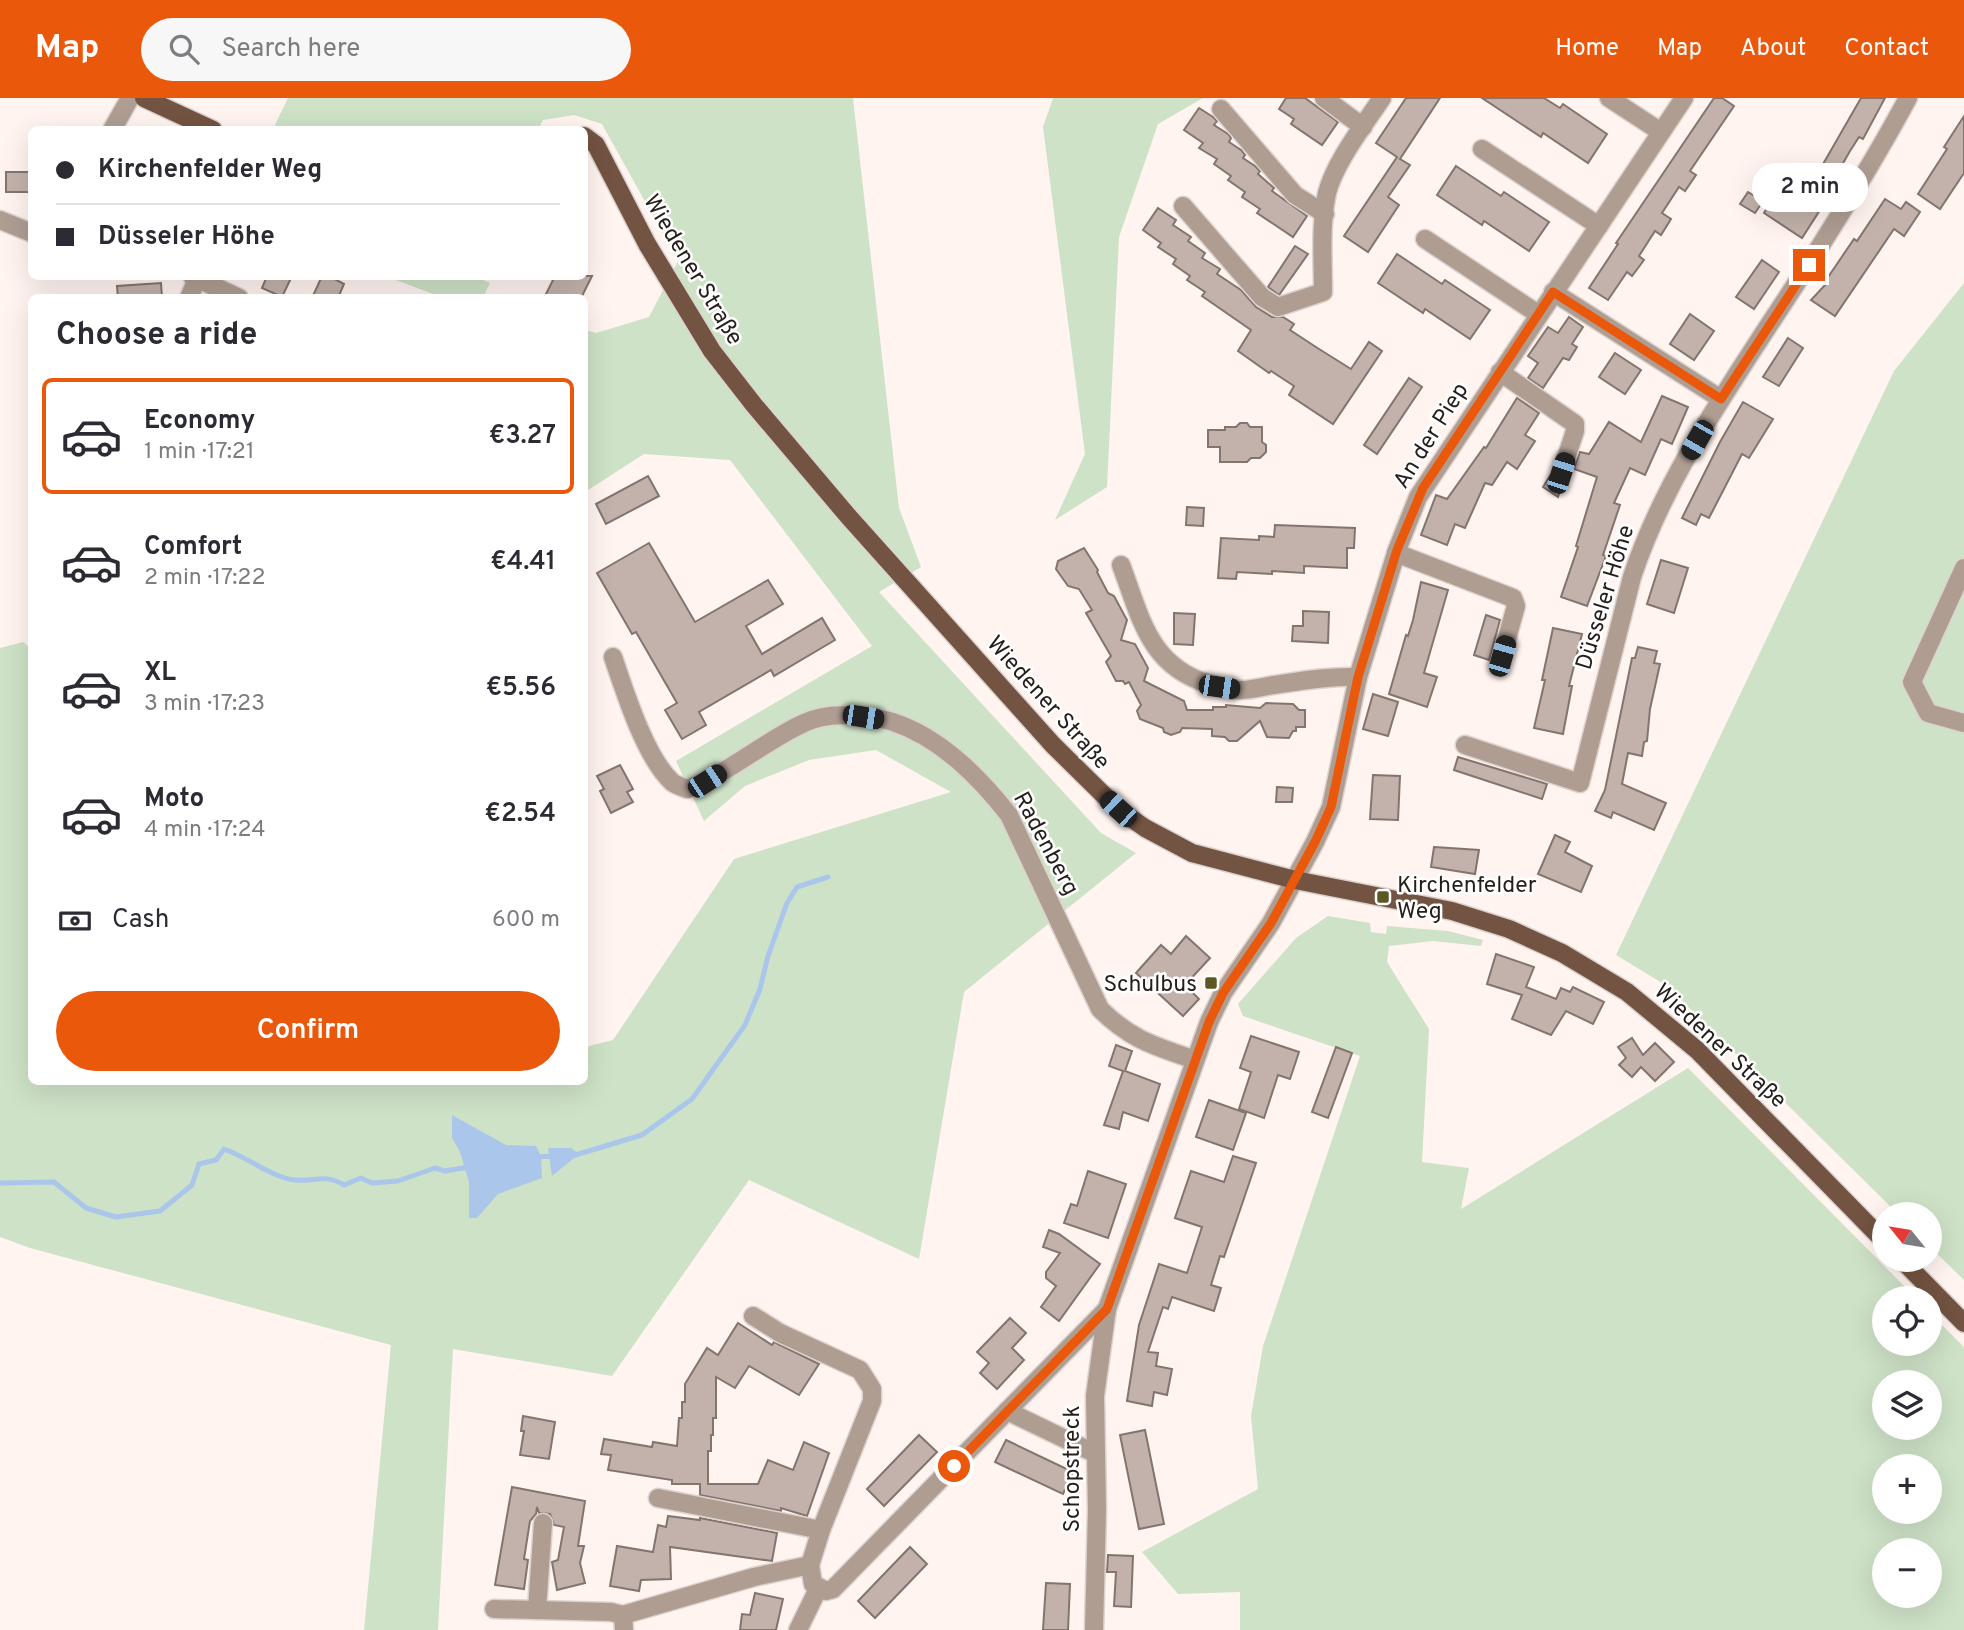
<!DOCTYPE html>
<meta charset="utf-8">
<style>
:root{--surface:#fff;--page:#f7f7f7;--text:#2b2b33;--muted:#7c7c81;--line:#e1e1e2;--accent:#ea580c}
body{margin:0;font-family:Overpass,sans-serif;background:var(--page);color:var(--text);height:100vh;display:flex;flex-direction:column;font-size:26px;white-space:nowrap}
*{box-sizing:border-box;margin:0}
p{font-size:23px;color:var(--muted)}
.icon{flex:none;width:38px;height:38px;fill:none;stroke:currentColor;stroke-width:2;stroke-linecap:round;stroke-linejoin:round}
.map{position:relative;flex:1;overflow:hidden}
.drawer{position:absolute;left:28px;top:196px;width:560px;height:791px;display:flex;flex-direction:column;background:var(--surface);border-radius:10px;box-shadow:0 7px 28px #0002}
.drawer>*{flex:none}
.guide{position:absolute;left:28px;top:28px;width:560px;height:154px;border-radius:10px;box-shadow:0 7px 28px #0002;display:grid;align-content:center;height:154px;padding:0 28px;background:var(--surface)}
.needle{width:46px;rotate:300deg}
.buttons{position:absolute;left:1872px;top:1104px;display:grid;gap:14px}
.buttons a{display:grid;place-items:center;width:70px;height:70px;border-radius:50%;background:var(--surface);box-shadow:0 7px 28px #0002;font-size:35px}
.end{position:absolute;width:32px;height:32px;margin:-16px;border:9px solid #ea580c;background:#fff;box-shadow:0 0 0 4px #fff}
.from{border-radius:50%}
.bubble{position:absolute;height:49px;border-radius:24px;background:var(--surface);box-shadow:0 7px 28px #0002;font-size:23px;font-weight:600;line-height:49px;text-align:center}
.car{position:absolute;width:21px;height:42px;margin:-21px -10px;border-radius:9px;box-shadow:0 0 5px 2px #0007;background:linear-gradient(#222 24%,#8ab4d8 0 40%,#222 0 76%,#8ab4d8 0 86%,#222 0)}
.guide b{display:flex;align-items:center;gap:24px;height:66px;font-size:26px}
.guide b+b{border-top:2px solid var(--line)}
.guide i{width:18px;height:18px;background:var(--text)}
ul{padding:0;list-style:none}
li{display:flex;align-items:center;gap:21px;height:116px;margin:0 14px 10px;padding:0 14px;border:4px solid transparent;border-radius:10px}
li div{flex:1}
li b{display:block;font-size:26px}
li em{font-style:normal;font-weight:600}
li.on{border-color:var(--accent)}
li>.icon{width:63px;height:63px;stroke-width:1.5}
h2{padding:0 28px;font-size:32px;line-height:84px}
.pay{display:flex;align-items:center;gap:18px;height:77px;padding:0 28px;font-size:26px}
.pay p{margin-inline-start:auto}
.action{display:flex;gap:14px;margin-top:auto;padding:14px 28px}
.action a{flex:1;height:80px;border-radius:42px;background:var(--accent);color:#fff;font-size:28px;font-weight:600;line-height:80px;text-align:center}
header{display:flex;align-items:center;gap:42px;box-sizing:border-box;height:98px;padding:0 35px;background:var(--accent);color:#fff}
header strong{font-size:33px}
nav{display:flex;gap:38px;margin-inline-start:auto;font-size:24px}
.search{width:490px;height:63px;background:var(--page);display:flex;align-items:center;gap:18px;box-sizing:border-box;padding:0 24px;border-radius:38px;color:var(--muted);font-size:26px}
.map>svg:first-child{display:block}
.green{fill:#cee2c7;fill-rule:evenodd}
.water{fill:#abc6eb}
.lines{fill:none;stroke-linecap:round;stroke-linejoin:round}
.stream{stroke:#abc6eb;stroke-width:5}
.building{fill:#c3b2ac;stroke:#84746e;stroke-width:2}
.minor-casing{stroke:#dcd2ce;stroke-width:21}
.major-casing{stroke:#dcd2ce;stroke-width:21}
.minor{stroke:#af9d92;stroke-width:18}
.major{stroke:#735341;stroke-width:18}
.route{stroke:#ea580c;stroke-width:9}
.poi-dot{fill:#5c5824;stroke:#fff;stroke-width:2.5}
.labels{text-anchor:middle;stroke-width:5;stroke-linejoin:round;paint-order:stroke}
.street-label{font-size:23px;fill:#251f1c;stroke:#fff}
.poi-label{font-size:23px;fill:#251f1c;stroke:#fff;text-anchor:start}
</style>
<header>
<strong>Map</strong>
<div class="search"><svg class="icon" aria-label="search" viewBox="0 0 24 24"><circle cx="10" cy="10" r="6"/><path d="M15 15l6 6"/></svg>Search here</div>
<nav><a>Home</a><a>Map</a><a>About</a><a>Contact</a></nav>
</header>
<div class="map">
<svg width="1964" height="1532" viewBox="0 0 1964 1532">
<rect width="100%" height="100%" fill="#fff4f0"/>
<g class="green">
<polygon points="288,0 853,0 899,410 921,469 879,494 1101,735 1136,755 964,894 919,1161 749,1082 612,1278 453,1251 438,1532 364,1532 391,1247 30,1150 0,1139 0,550 23,544 31,550 32,984 584,984 585,949 613,942 734,761 951,694 876,652 809,662 745,688 704,723 676,663 872,548 730,362 644,356 585,394 585,232 596,235 649,219 678,163 602,26 574,17 543,22 538,32 273,31"/>
<polygon points="1053,0 1203,0 1158,26 1119,139 1107,389 1055,422 1085,356 1043,29"/>
<polygon points="388,179 476,179 490,185 483,199 441,199"/>
<polygon points="1964,185 1964,1182 1930,1149 1930,1116 1898,1116 1667,888 1616,857 1894,273"/>
<path d="M1328,818L1370,825L1371,834L1386,836L1387,828L1448,833L1483,842L1481,848L1433,843L1389,848L1387,864L1429,931L1422,1064L1469,1070L1461,1111L1688,970L1916,1200H1885V1246H1930V1215L1964,1249V1532H1240V1494L1178,1496L1142,1454L1258,1391L1251,1318L1263,1248L1360,958L1243,918L1238,906L1296,840ZM1885,1284H1930V1330H1885ZM1885,1368H1930V1414H1885ZM1885,1452H1930V1498H1885Z"/>
</g>
<g class="water">
<polygon points="452,1017 506,1047 536,1048 541,1058 542,1080 498,1096 477,1120 469,1120 469,1084 460,1054 452,1040"/>
<polygon points="548,1050 571,1050 579,1056 552,1078"/>
</g>
<g class="lines">
<g class="stream">
<polyline points="572,1058 642,1037 692,1001 745,927 760,891 768,858 787,805 797,789 828,779"/>
<polyline points="534,1059 556,1058"/>
<path d="M0,1085L54,1084L86,1110L116,1119L160,1113L192,1087L199,1066L216,1062L224,1051C247,1059 273,1080 295,1082C314,1084 325,1075 344,1087L361,1080L372,1085L398,1083L435,1070L445,1073L469,1069"/>
</g>
</g>
<g class="building">
<polygon points="1286,0 1305,0 1338,24 1322,47 1291,26 1294,21 1279,11"/>
<polygon points="1406,0 1440,0 1400,61 1410,67 1388,99 1399,107 1368,154 1344,138 1397,59 1376,45"/>
<polygon points="1482,0 1544,0 1560,10 1563,6 1607,36 1588,65 1543,35 1541,39"/>
<polygon points="1714,0 1722,0 1734,8 1690,73 1696,77 1685,93 1679,89 1662,115 1671,121 1661,137 1655,133 1639,158 1644,162 1632,178 1627,174 1608,202 1589,190 1618,146 1616,145"/>
<polygon points="1861,0 1885,0 1863,41 1859,39 1850,53 1834,81 1838,84 1802,140 1764,115 1786,78 1793,81 1800,70 1815,80"/>
<polygon points="1199,10 1213,19 1217,23 1214,27 1228,36 1231,40 1229,44 1241,52 1245,57 1243,60 1255,68 1260,73 1258,76 1274,90 1272,93 1307,118 1293,139 1257,115 1260,111 1242,99 1245,94 1228,82 1231,78 1214,66 1217,61 1199,50 1203,45 1184,32"/>
<polygon points="1964,18 1964,75 1940,111 1918,96 1947,51 1944,49"/>
<polygon points="1456,68 1501,98 1504,94 1549,124 1529,153 1484,123 1482,127 1437,97"/>
<rect x="6" y="74" width="26" height="20"/>
<polygon points="1748,94 1763,103 1755,115 1740,106"/>
<polygon points="1885,101 1901,111 1906,104 1920,114 1904,138 1894,131 1835,218 1811,202 1826,186 1824,185 1854,141 1857,143"/>
<polygon points="1158,110 1176,122 1173,127 1191,139 1188,143 1205,155 1202,160 1220,171 1217,176 1241,192 1256,209 1272,219 1283,219 1294,226 1290,232 1319,251 1351,271 1369,244 1382,253 1333,326 1289,297 1294,288 1271,273 1269,275 1238,253 1251,232 1202,198 1205,194 1187,182 1190,178 1173,166 1176,161 1158,149 1161,145 1143,132"/>
<polygon points="1295,148 1308,156 1279,197 1268,189"/>
<polygon points="1397,156 1442,186 1445,182 1490,212 1470,241 1425,211 1423,215 1378,185"/>
<polygon points="1762,162 1779,174 1754,211 1736,199"/>
<polygon points="267,178 292,178 282,199 262,190"/>
<polygon points="322,178 329,178 344,186 338,200 312,200"/>
<polygon points="555,178 592,178 581,200 544,200"/>
<polygon points="161,185 162,200 118,200 117,188"/>
<polygon points="1690,216 1714,233 1694,262 1670,246"/>
<polygon points="1569,219 1583,229 1572,246 1577,249 1569,262 1563,260 1543,290 1528,280 1538,265 1528,258 1548,229 1558,235"/>
<polygon points="1788,240 1803,250 1779,288 1763,279"/>
<polygon points="1615,255 1641,272 1625,296 1599,279"/>
<polygon points="1409,280 1422,289 1377,356 1364,347"/>
<polygon points="1662,298 1688,309 1672,346 1661,341 1645,377 1630,370 1614,405 1620,407 1603,457 1606,458 1587,508 1561,499 1578,449 1576,448 1597,379 1574,371 1580,354 1589,356 1609,324 1641,344"/>
<polygon points="1517,300 1539,315 1525,337 1535,343 1517,371 1507,364 1492,387 1485,385 1465,430 1455,426 1447,447 1421,437 1436,397 1447,401 1484,349 1486,350"/>
<polygon points="1743,304 1773,321 1749,360 1742,356 1709,420 1701,416 1696,427 1682,420 1720,344"/>
<polygon points="1240,325 1247,325 1250,329 1262,329 1262,344 1266,347 1266,354 1260,360 1251,360 1247,364 1220,364 1220,349 1208,349 1208,332 1225,332 1225,329 1236,329"/>
<polygon points="648,378 659,398 606,426 596,406"/>
<polygon points="1550,378 1553,383 1562,386 1558,399 1543,389"/>
<polygon points="1187,409 1204,410 1203,428 1186,427"/>
<polygon points="1275,427 1355,430 1354,450 1347,450 1347,470 1304,468 1304,475 1272,473 1272,476 1237,474 1236,481 1218,480 1221,440 1259,442 1259,438 1274,439"/>
<polygon points="649,445 695,524 768,482 783,506 746,528 762,556 822,520 835,542 774,578 771,572 699,614 706,627 682,641 665,612 677,605 636,534 632,536 597,475"/>
<polygon points="1084,450 1098,472 1097,474 1108,495 1114,498 1127,522 1121,542 1135,546 1148,570 1144,583 1184,603 1187,612 1213,612 1213,609 1226,609 1226,607 1260,610 1266,605 1293,606 1299,612 1305,612 1305,629 1296,629 1296,633 1293,633 1289,640 1267,639 1260,623 1237,643 1229,643 1225,639 1212,638 1212,631 1182,630 1180,634 1171,637 1164,634 1163,630 1140,621 1137,613 1141,607 1129,584 1125,586 1123,583 1116,583 1106,564 1111,558 1086,515 1092,512 1079,491 1068,488 1056,471 1058,463"/>
<polygon points="1661,462 1688,470 1674,515 1647,506"/>
<polygon points="1421,484 1448,492 1424,575 1437,579 1427,609 1389,596 1406,537 1408,538 1413,522"/>
<polygon points="1303,513 1329,514 1328,545 1292,543 1293,528 1303,528"/>
<polygon points="1174,515 1195,516 1193,547 1174,546"/>
<polygon points="1486,517 1500,522 1489,562 1474,557"/>
<polygon points="1553,530 1582,536 1569,588 1572,588 1563,636 1534,630 1545,582 1542,582"/>
<polygon points="1638,549 1657,553 1654,565 1660,566 1650,611 1647,643 1644,644 1642,658 1628,655 1622,686 1666,705 1654,732 1613,714 1611,720 1595,713 1605,692 1632,560 1635,560"/>
<polygon points="1373,596 1398,604 1388,638 1363,631"/>
<polygon points="1458,659 1547,686 1542,701 1454,672"/>
<polygon points="620,667 633,691 627,694 633,704 611,715 600,693 604,691 597,678"/>
<polygon points="1373,677 1400,678 1398,722 1370,721"/>
<polygon points="1277,689 1293,690 1292,704 1276,704"/>
<polygon points="1555,737 1570,744 1565,754 1592,768 1581,794 1538,776"/>
<polygon points="1434,749 1479,752 1475,776 1431,769"/>
<polygon points="1186,838 1210,860 1185,887 1199,901 1183,918 1136,875 1161,847 1171,856"/>
<polygon points="1496,856 1534,869 1526,889 1556,901 1561,890 1570,894 1573,889 1604,904 1593,926 1566,913 1551,937 1512,921 1522,897 1487,886"/>
<polygon points="1251,938 1299,954 1290,981 1278,977 1264,1020 1239,1011 1251,974 1240,970"/>
<polygon points="1632,940 1643,957 1655,945 1674,964 1655,983 1641,969 1632,979 1619,967 1626,960 1618,949"/>
<polygon points="1116,947 1132,953 1125,973 1160,986 1148,1023 1123,1014 1119,1031 1104,1027 1123,973 1109,968"/>
<polygon points="1336,949 1352,955 1328,1020 1312,1014"/>
<polygon points="1209,1002 1246,1015 1233,1052 1196,1039"/>
<polygon points="1233,1058 1256,1065 1224,1159 1220,1158 1211,1187 1221,1190 1214,1213 1172,1199 1168,1211 1163,1209 1148,1254 1158,1255 1156,1268 1172,1271 1167,1297 1154,1294 1152,1308 1127,1303 1139,1227 1159,1166 1187,1175 1202,1129 1175,1120 1191,1073 1224,1084"/>
<polygon points="1088,1073 1126,1086 1108,1140 1064,1125 1071,1106 1077,1108"/>
<polygon points="1049,1132 1059,1136 1100,1166 1059,1223 1041,1209 1056,1188 1046,1180 1046,1174 1060,1155 1043,1149"/>
<polygon points="1010,1220 1026,1235 1012,1250 1024,1262 997,1291 980,1275 989,1265 977,1254"/>
<polygon points="738,1225 772,1247 774,1244 819,1266 799,1297 749,1268 735,1290 716,1279 716,1320 713,1320 713,1337 711,1337 711,1353 708,1353 708,1386 758,1386 768,1362 793,1372 804,1344 829,1355 807,1418 781,1410 781,1413 700,1397 700,1386 672,1386 672,1382 608,1372 611,1357 601,1356 604,1341 652,1349 653,1344 677,1348 679,1320 682,1320 682,1304 685,1304 685,1286 707,1250 718,1257"/>
<polygon points="523,1318 555,1324 549,1361 520,1357 524,1333 521,1333"/>
<polygon points="1145,1332 1164,1426 1139,1431 1120,1337"/>
<polygon points="919,1337 937,1354 884,1408 867,1391"/>
<polygon points="1006,1342 1073,1374 1063,1396 995,1364"/>
<polygon points="512,1389 585,1403 578,1448 584,1448 580,1465 585,1485 557,1492 552,1464 558,1462 564,1429 554,1427 550,1416 539,1415 537,1409 536,1416 530,1423 524,1461 528,1462 524,1491 495,1487"/>
<polygon points="668,1418 700,1422 700,1420 777,1435 772,1463 670,1449 671,1481 641,1482 639,1493 610,1488 617,1448 653,1454 658,1427 666,1429"/>
<polygon points="910,1449 927,1466 875,1520 858,1503"/>
<polygon points="1108,1457 1133,1458 1131,1509 1114,1508 1116,1474 1107,1474"/>
<polygon points="1046,1485 1070,1486 1068,1532 1043,1532"/>
<polygon points="755,1495 783,1501 776,1532 740,1532 742,1516 750,1517"/>
</g>
<g class="lines">
<defs>
<g id="minor">
<polyline points="1324,0 1363,29"/>
<polyline points="1609,0 1661,34"/>
<polyline points="1221,11 1295,97 1325,116"/>
<polyline points="112,32 130,0"/>
<polyline points="1482,51 1599,128"/>
<path d="M1183,108L1262,199L1278,209L1323,194C1323,162 1320,127 1327,95C1335,64 1364,27 1382,0"/>
<polyline points="0,122 32,135"/>
<polyline points="1425,141 1538,216"/>
<polyline points="192,178 239,200"/>
<polyline points="1553,194 1721,301"/>
<polyline points="189,200 197,181"/>
<polyline points="1500,274 1575,326 1575,333 1561,375"/>
<polyline points="1396,455 1513,500 1516,508 1502,558"/>
<path d="M1121,467C1141,520 1149,568 1209,586C1219,589 1230,592 1241,592C1251,592 1262,589 1273,587C1301,583 1329,578 1358,579"/>
<polyline points="1964,470 1912,584 1928,615 1964,625"/>
<path d="M613,559C625,594 645,659 672,684C676,687 682,689 687,691C729,675 763,644 804,625C821,617 838,616 856,618C868,619 882,620 893,624C941,640 979,679 1009,717L1100,911C1131,942 1155,948 1195,962"/>
<path d="M1465,647L1580,685L1632,479C1662,388 1717,307 1769,227C1818,153 1866,78 1908,0"/>
<polyline points="753,1218 780,1235 860,1272 872,1291 872,1303 821,1432 810,1467"/>
<polyline points="1007,1313 1094,1355"/>
<polyline points="658,1400 821,1432"/>
<polyline points="494,1511 611,1514 623,1517"/>
<polyline points="537,1512 543,1425"/>
<polyline points="624,1532 623,1517 754,1479 810,1467 813,1486 826,1493 833,1491 1107,1211 1209,924 1223,895 1271,825 1315,744 1331,709 1358,579 1397,452 1418,399 1684,0"/>
<polyline points="798,1532 818,1491"/>
<polyline points="1094,1532 1097,1412 1095,1298 1107,1211"/>
</g>
<g id="major">
<polyline points="144,0 213,32"/>
<polyline points="584,38 596,47 647,146 712,253 754,307 848,418 1053,647 1118,711 1145,730 1192,755 1295,782 1452,813 1509,831 1562,855 1627,894 1697,952 1885,1144"/>
<polyline points="1902,1162 1964,1225"/>
</g>
</defs>
<use href="#minor" class="minor-casing"/>
<use href="#major" class="major-casing"/>
<use href="#minor" class="minor"/>
<use href="#major" class="major"/>
</g>
<g class="lines">
<polyline class="route" points="954,1368 1107,1211 1209,924 1223,895 1271,825 1315,744 1331,709 1358,579 1397,452 1423,390 1553,194 1721,301 1809,167"/>
</g>
<g class="poi-dot">
<rect x="1376" y="792" width="14" height="14" rx="3.5"/>
<rect x="1204" y="878" width="14" height="14" rx="3.5"/>
</g>
<g class="labels">
<g class="street-label">
<text transform="translate(694 171) rotate(59)" y="8">Wiedener Straße</text>
<text transform="translate(1430 337) rotate(-58)" y="8">An der Piep</text>
<text transform="translate(1604 499) rotate(-73)" y="8">Düsseler Höhe</text>
<text transform="translate(1049 604) rotate(48)" y="8">Wiedener Straße</text>
<text transform="translate(1047 745) rotate(62)" y="8">Radenberg</text>
<text transform="translate(1721 947) rotate(43)" y="8">Wiedener Straße</text>
<text transform="translate(1071 1371) rotate(-90)" y="8">Schopstreck</text>
</g>
<g class="poi-label">
<text x="1397" y="794">Kirchenfelder<tspan x="1397" dy="26">Weg</tspan></text>
<text x="1197" y="893" text-anchor="end">Schulbus</text>
</g>
</g>
</svg>
<div class="buttons">
<a><svg class="needle" viewBox="-14 -14 28 28"><path d="M0-13l5 13h-10z" fill="#e53935"/><path d="M0 13l5-13h-10z" fill="#7c7c81"/></svg></a>
<a><svg class="icon" aria-label="locate" viewBox="0 0 24 24"><circle cx="12" cy="12" r="6"/><path d="M12 2v4M12 18v4M2 12h4M18 12h4"/></svg></a>
<a><svg class="icon" aria-label="layers" viewBox="0 0 24 24"><path d="M12 4l9 5-9 5-9-5zM3 14l9 5 9-5"/></svg></a>
<a>+</a>
<a>−</a>
</div>
<i class="end from" style="left:954px;top:1368px"></i>
<i class="end" style="left:1809px;top:167px"></i>
<div class="bubble" style="left:1752px;top:65px;width:116px">2 min</div>
<i class="car" style="left:1697px;top:342px;rotate:210deg"></i>
<i class="car" style="left:1561px;top:375px;rotate:18deg"></i>
<i class="car" style="left:1502px;top:558px;rotate:16deg"></i>
<i class="car" style="left:1219px;top:589px;rotate:98deg"></i>
<i class="car" style="left:863px;top:619px;rotate:99deg"></i>
<i class="car" style="left:707px;top:683px;rotate:57deg"></i>
<i class="car" style="left:1118px;top:711px;rotate:313deg"></i>
<div class="guide">
<b><i class="from"></i>Kirchenfelder Weg</b>
<b><i></i>Düsseler Höhe</b>
</div>
<section class="drawer">
<h2>Choose a ride</h2>
<ul>
<li class="on"><svg class="icon" aria-label="car" viewBox="0 0 24 24"><path d="M5 17H2v-5l4-1 3-4h7l3 4 3 1v5h-3M9 17h6M6 11h13"/><circle cx="7" cy="17" r="2"/><circle cx="17" cy="17" r="2"/></svg><div><b>Economy</b><p>1 min · 17:21</p></div><em>€3.27</em></li>
<li><svg class="icon" aria-label="car" viewBox="0 0 24 24"><path d="M5 17H2v-5l4-1 3-4h7l3 4 3 1v5h-3M9 17h6M6 11h13"/><circle cx="7" cy="17" r="2"/><circle cx="17" cy="17" r="2"/></svg><div><b>Comfort</b><p>2 min · 17:22</p></div><em>€4.41</em></li>
<li><svg class="icon" aria-label="car" viewBox="0 0 24 24"><path d="M5 17H2v-5l4-1 3-4h7l3 4 3 1v5h-3M9 17h6M6 11h13"/><circle cx="7" cy="17" r="2"/><circle cx="17" cy="17" r="2"/></svg><div><b>XL</b><p>3 min · 17:23</p></div><em>€5.56</em></li>
<li><svg class="icon" aria-label="car" viewBox="0 0 24 24"><path d="M5 17H2v-5l4-1 3-4h7l3 4 3 1v5h-3M9 17h6M6 11h13"/><circle cx="7" cy="17" r="2"/><circle cx="17" cy="17" r="2"/></svg><div><b>Moto</b><p>4 min · 17:24</p></div><em>€2.54</em></li>
</ul>
<div class="pay"><svg class="icon" aria-label="cash" viewBox="0 0 24 24"><path d="M3 7h18v10H3z"/><circle cx="12" cy="12" r="2"/></svg>Cash<p>600 m</p></div>
<div class="action"><a>Confirm</a></div>
</section>
</div>
